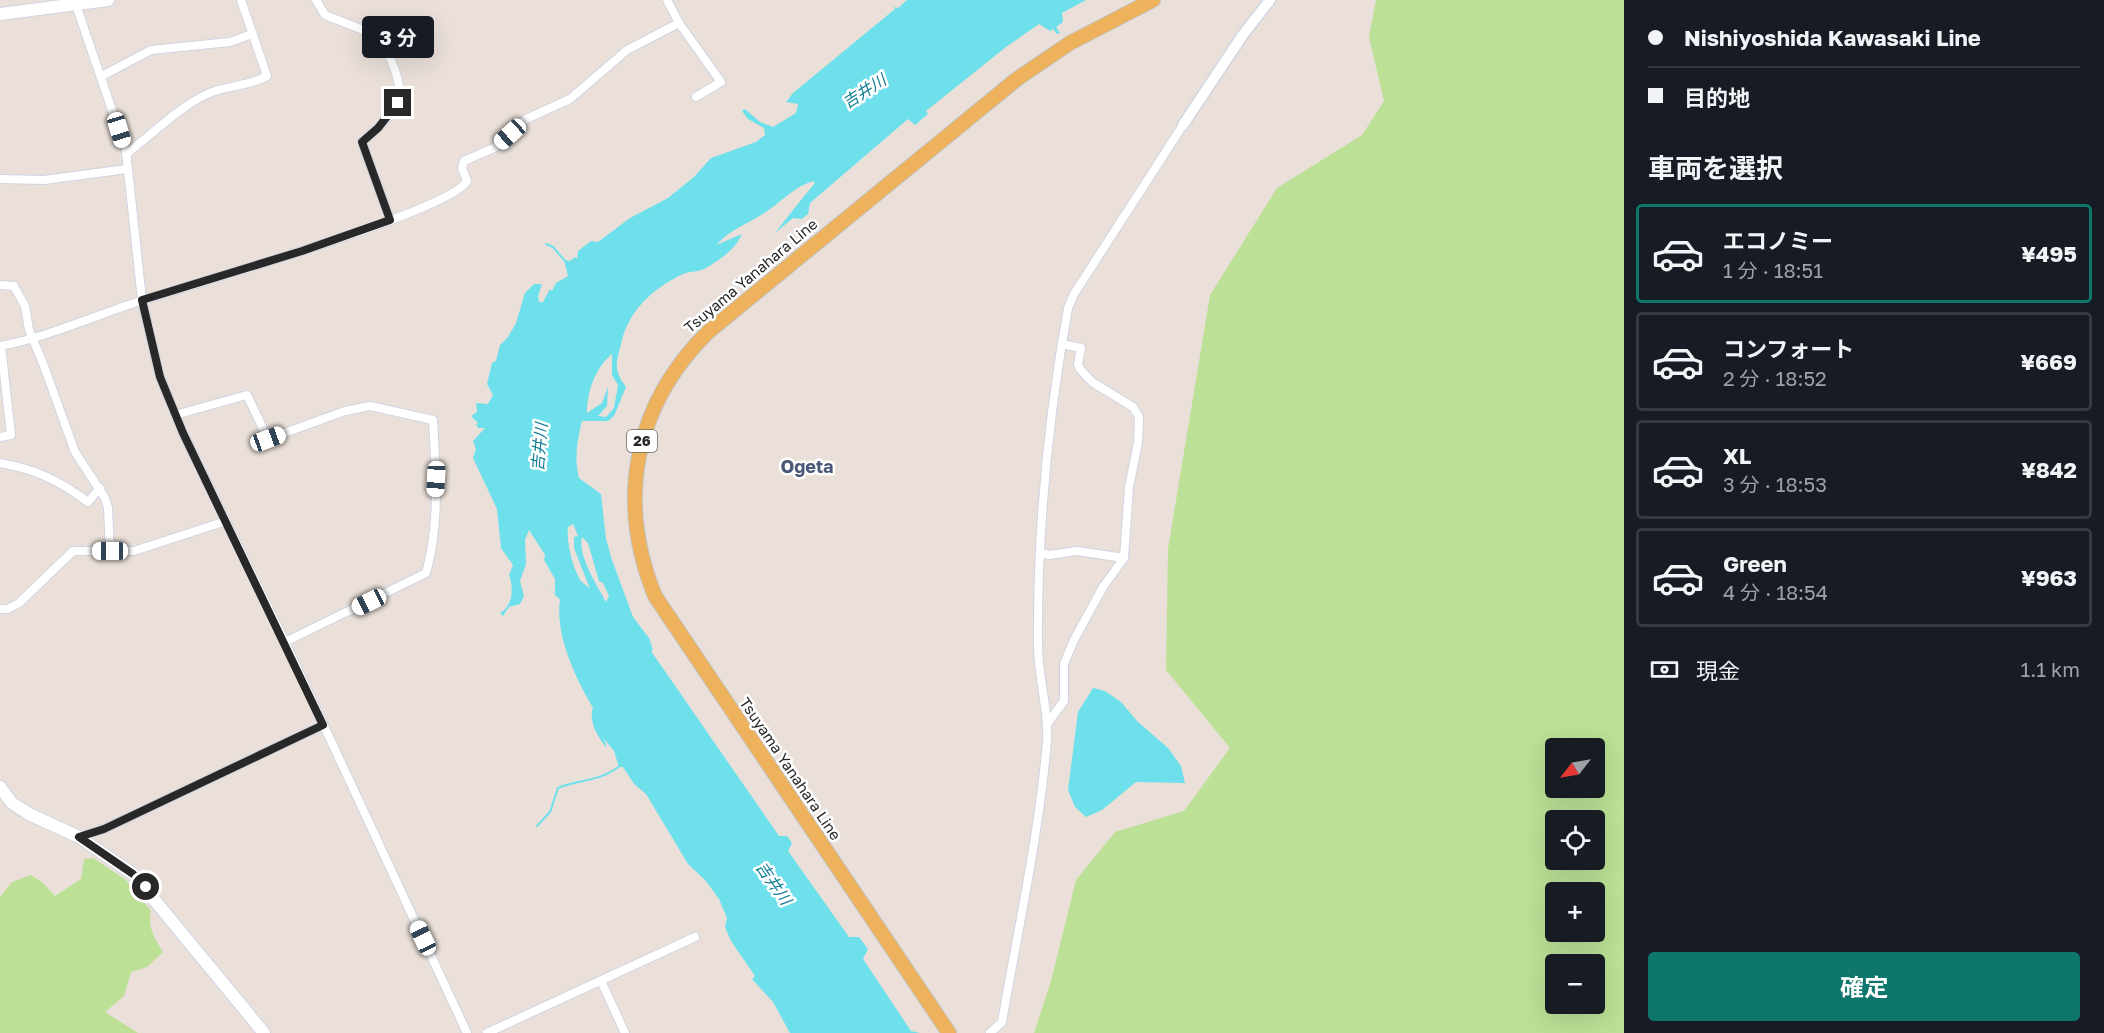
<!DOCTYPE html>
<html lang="ja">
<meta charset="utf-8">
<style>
:root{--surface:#171b24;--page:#242831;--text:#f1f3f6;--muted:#9ea1a6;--line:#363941;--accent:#0f766e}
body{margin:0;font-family:"Golos Text","Noto Sans JP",sans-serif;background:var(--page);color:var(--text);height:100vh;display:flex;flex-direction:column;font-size:22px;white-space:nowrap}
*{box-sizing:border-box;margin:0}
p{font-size:20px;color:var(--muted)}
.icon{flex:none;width:33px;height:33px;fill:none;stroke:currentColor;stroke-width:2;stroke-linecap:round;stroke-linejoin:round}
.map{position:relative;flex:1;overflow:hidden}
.side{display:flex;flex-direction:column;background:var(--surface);width:480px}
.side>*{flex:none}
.guide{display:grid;align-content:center;height:132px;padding:0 24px;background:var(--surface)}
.needle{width:39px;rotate:239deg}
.tools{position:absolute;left:1545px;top:738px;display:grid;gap:12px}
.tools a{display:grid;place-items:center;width:60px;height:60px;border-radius:6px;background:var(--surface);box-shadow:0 6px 24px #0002;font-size:30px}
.end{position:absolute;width:27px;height:27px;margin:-14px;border:8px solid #282828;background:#fff;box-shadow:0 0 0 3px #fff}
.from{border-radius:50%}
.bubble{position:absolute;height:42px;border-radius:6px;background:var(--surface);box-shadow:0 6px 24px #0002;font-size:20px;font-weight:700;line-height:42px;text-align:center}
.car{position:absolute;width:18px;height:36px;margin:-18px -9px;border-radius:8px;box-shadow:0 0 4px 2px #0007;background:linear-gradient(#fff 24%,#345 0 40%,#fff 0 76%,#345 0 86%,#fff 0)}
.guide b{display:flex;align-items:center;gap:21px;height:57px;font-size:22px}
.guide b+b{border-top:2px solid var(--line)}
.guide i{width:15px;height:15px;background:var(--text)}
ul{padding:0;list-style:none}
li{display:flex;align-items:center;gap:18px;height:99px;margin:0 12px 9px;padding:0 12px;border:3px solid var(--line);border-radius:6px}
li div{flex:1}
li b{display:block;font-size:22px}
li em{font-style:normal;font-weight:700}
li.on{border-color:var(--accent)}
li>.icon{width:54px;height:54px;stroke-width:1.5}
h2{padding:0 24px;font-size:27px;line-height:72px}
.pay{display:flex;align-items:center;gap:15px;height:66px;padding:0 24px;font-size:22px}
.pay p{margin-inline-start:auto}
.primary-button{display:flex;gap:12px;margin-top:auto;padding:12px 24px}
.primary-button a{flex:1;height:69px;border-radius:6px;background:var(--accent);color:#fff;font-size:24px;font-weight:700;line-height:69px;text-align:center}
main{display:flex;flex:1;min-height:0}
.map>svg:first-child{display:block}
.green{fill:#bce096;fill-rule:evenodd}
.water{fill:#6de0ec;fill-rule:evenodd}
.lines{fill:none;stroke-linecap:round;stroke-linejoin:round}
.stream{stroke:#6de0ec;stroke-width:2}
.minor-casing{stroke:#cfd5e1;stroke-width:10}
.tertiary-casing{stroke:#cfd5e1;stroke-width:13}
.secondary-casing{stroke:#cfd5e1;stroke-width:14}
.primary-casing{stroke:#c3c3c3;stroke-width:16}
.minor{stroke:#fff;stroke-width:8}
.tertiary{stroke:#fff;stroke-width:10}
.secondary{stroke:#fff;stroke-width:12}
.primary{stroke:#edb25b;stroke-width:14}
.route{stroke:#282828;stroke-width:8}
.labels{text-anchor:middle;stroke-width:5;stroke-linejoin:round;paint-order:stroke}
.shield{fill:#fff;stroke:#686868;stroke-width:1.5}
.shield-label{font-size:14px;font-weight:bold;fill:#282828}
.street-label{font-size:15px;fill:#282828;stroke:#fff}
.water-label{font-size:16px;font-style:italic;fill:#0f7d94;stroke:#fff}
.quarter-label{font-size:18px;font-weight:bold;fill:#495977;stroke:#fff}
</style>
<main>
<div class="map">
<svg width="1624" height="1033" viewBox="0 0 1624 1033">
<rect width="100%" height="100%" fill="#eae0d9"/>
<g class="green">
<path d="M1376,0H1624V1033H1034L1051,981L1076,880L1115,832L1184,811L1230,748L1166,670L1168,549L1210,295L1277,188L1362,135L1384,101L1369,37ZM1556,748H1594V788H1556ZM1556,820H1594V860H1556ZM1556,892H1594V932H1556ZM1556,964H1594V1004H1556Z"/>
<path d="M93,858L126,880L151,911C147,927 155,939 163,952L147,967L131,972L124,996L105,1012L138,1033H0V897L12,882L31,875L43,883L55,896L81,879L84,859Z"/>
</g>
<g class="water">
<path d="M907,0H1086L1062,13L1063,22L1056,27L1060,33L1057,34L1053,29L1050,31L1039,24L1006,47L926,111L928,114L915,125L908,119L810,203L808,214L802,219L793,218L775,233C788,216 801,200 815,183L813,181C795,187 785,198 770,209C751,223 733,227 716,245L742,234C734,251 722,258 706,268C700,272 690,271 683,274C653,288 628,311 621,344C616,365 613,369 626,387L614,416L608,421H582C577,441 574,458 579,478L601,494L606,539L612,560L633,617L649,638L653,650L651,651L779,836H787L792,843L788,851L849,937H859L868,949L863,959L911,1031L920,1033H790L773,1002L752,979L755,976L731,941L725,927L727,918L719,899L706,881L688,864L646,794L634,784L623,767H619L614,751L604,739L607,748C598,738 588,720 593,708C575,677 555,635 560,600L539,577L555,594V579L544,560L545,555L529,530L525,540L526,564L520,581L524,596L520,604L509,607L503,616L500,613C513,606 514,588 509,575L513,565L501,548L497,509L473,458L476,449L473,441L485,428H478L476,424L478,423L471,416L477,412L476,403L488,404L493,395L487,384L492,363L496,361L500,345L508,337L516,323L525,293L534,284H542L538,296L539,302H543L550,289L552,291L556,283L568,276L564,260L570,261L575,257L577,259L578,251L591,241L598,242L630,218L668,198L694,177L711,158L756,142L765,135L764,128L748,119L742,111L745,109L760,122L773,127L796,113L798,104L786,102L793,93L895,9L894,7L898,8ZM612,354V375L618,385L614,408L606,417L598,416L607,406L608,387L602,403L587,413C587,392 595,368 612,354ZM573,524L578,536L574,537V548L590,589C588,586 585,585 583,583C573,573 566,540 568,527ZM582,537L588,543L599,581L603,583L609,596L606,602C598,586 577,556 582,537Z"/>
<polygon points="1093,688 1105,691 1121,702 1137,721 1168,748 1181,766 1185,783 1136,782 1102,810 1086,817 1075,807 1068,790 1078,712"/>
</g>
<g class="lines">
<g class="stream">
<polyline points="546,244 553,247 565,261"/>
<path d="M537,826L550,812L558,788C580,779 600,782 621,765"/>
</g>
<defs>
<g id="minor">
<path d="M316,0L325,15L381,37C406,93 410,101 362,142L390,220"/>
<polyline points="76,5 126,151 142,300 160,377 183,433 285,642 467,1033"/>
<polyline points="679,23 721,82 696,97"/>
<polyline points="102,76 151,50 230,42 252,34"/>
<path d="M126,154C151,135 177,109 205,95C225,85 248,87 267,76L241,0"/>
<polyline points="0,179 44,180 127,169"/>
<polyline points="0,285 14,286 25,306 29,330 44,366 75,452 105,498 108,508 110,551"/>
<path d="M0,346C49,337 96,315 143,300C190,285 451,211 467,181L462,168L464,161L494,148L526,119L570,99L627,50L679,23L667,0"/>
<path d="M175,415L247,395L268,439L345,411L370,406L433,420C436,470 440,525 426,573L285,642"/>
<polyline points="0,437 11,435 1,346"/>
<path d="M0,463C35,469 60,481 88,502L100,488"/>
<polyline points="1041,553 1049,555 1077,551 1124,558"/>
<polyline points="0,609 8,609 19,603 73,551 134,551 226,521"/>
<polyline points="1047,724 1064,701 1064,664 1074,640 1103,587 1124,558 1129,487 1138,443 1139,417 1133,407 1092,382 1080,369 1078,364 1081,348 1062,344"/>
<polyline points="79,837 104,829 323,725"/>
<polyline points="601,981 625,1033"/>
<polyline points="487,1033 695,937"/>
<path d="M990,1033L1002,1022C1018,929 1039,835 1047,741C1049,709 1038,678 1038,646C1037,534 1048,419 1068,308L1074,294L1183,125"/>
</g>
<polyline id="tertiary" points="1183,125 1242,36 1270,0"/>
<g id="secondary">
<polyline points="0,14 108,0"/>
<polyline points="0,787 12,803 29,814 79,837 133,874 264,1033"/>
</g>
<path id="primary" d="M949,1033L655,596C616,500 634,405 708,332L1017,79L1070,43L1153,0"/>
</defs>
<use href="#minor" class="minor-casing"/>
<use href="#tertiary" class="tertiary-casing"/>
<use href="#secondary" class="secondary-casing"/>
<use href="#primary" class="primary-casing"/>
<use href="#minor" class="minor"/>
<use href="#tertiary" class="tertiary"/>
<use href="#secondary" class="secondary"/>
<use href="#primary" class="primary"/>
</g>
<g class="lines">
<polyline class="route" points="146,887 133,874 79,837 104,829 323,725 183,433 160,377 142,300 302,251 390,220 362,142 378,128 398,103"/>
</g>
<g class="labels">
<rect class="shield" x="627" y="430" width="30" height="22" rx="4.5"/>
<g class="shield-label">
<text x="642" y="446">26</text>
</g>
<g class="street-label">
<text transform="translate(751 276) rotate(-40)" y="5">Tsuyama Yanahara Line</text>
<text transform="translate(790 769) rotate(56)" y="5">Tsuyama Yanahara Line</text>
</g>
<g class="water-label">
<text transform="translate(864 91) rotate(-33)" y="6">吉井川</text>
<text transform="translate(539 447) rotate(-85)" y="6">吉井川</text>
<text transform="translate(774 883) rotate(55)" y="6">吉井川</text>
</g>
<g class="quarter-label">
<text x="807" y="473">Ogeta</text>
</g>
</g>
</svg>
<div class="tools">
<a><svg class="needle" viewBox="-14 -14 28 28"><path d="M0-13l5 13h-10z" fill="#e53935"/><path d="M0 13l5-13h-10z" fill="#9ea1a6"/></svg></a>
<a><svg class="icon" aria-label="locate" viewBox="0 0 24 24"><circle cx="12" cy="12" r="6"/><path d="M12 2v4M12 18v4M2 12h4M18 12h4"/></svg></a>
<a>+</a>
<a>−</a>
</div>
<i class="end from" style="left:146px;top:887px"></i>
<i class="end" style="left:398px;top:103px"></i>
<div class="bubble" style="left:362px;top:16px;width:72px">3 分</div>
<i class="car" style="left:119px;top:130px;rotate:163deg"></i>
<i class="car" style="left:510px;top:134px;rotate:228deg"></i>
<i class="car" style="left:268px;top:439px;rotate:70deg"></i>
<i class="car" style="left:436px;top:479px;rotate:183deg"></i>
<i class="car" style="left:110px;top:551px;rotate:270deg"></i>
<i class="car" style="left:369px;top:602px;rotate:244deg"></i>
<i class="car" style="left:423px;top:938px;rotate:335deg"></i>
</div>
<section class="side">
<div class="guide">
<b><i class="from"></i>Nishiyoshida Kawasaki Line</b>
<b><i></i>目的地</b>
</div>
<h2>車両を選択</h2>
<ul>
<li class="on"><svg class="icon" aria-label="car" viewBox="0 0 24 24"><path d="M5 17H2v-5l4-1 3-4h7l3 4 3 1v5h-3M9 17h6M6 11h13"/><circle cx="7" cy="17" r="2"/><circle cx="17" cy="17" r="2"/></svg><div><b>エコノミー</b><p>1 分 · 18:51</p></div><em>¥495</em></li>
<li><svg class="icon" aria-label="car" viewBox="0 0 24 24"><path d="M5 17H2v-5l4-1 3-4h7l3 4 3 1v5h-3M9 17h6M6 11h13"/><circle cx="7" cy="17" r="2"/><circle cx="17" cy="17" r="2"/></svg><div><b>コンフォート</b><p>2 分 · 18:52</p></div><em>¥669</em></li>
<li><svg class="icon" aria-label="car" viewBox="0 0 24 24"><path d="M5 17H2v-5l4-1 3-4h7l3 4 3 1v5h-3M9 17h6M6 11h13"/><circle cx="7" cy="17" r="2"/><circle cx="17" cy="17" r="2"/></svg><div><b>XL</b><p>3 分 · 18:53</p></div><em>¥842</em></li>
<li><svg class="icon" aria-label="car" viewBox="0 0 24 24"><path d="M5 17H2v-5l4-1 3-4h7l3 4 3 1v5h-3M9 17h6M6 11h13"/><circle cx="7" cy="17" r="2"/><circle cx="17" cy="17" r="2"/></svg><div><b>Green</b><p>4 分 · 18:54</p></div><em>¥963</em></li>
</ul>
<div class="pay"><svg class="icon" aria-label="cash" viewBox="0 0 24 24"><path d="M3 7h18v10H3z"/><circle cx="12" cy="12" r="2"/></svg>現金<p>1.1 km</p></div>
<div class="primary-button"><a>確定</a></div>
</section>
</main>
